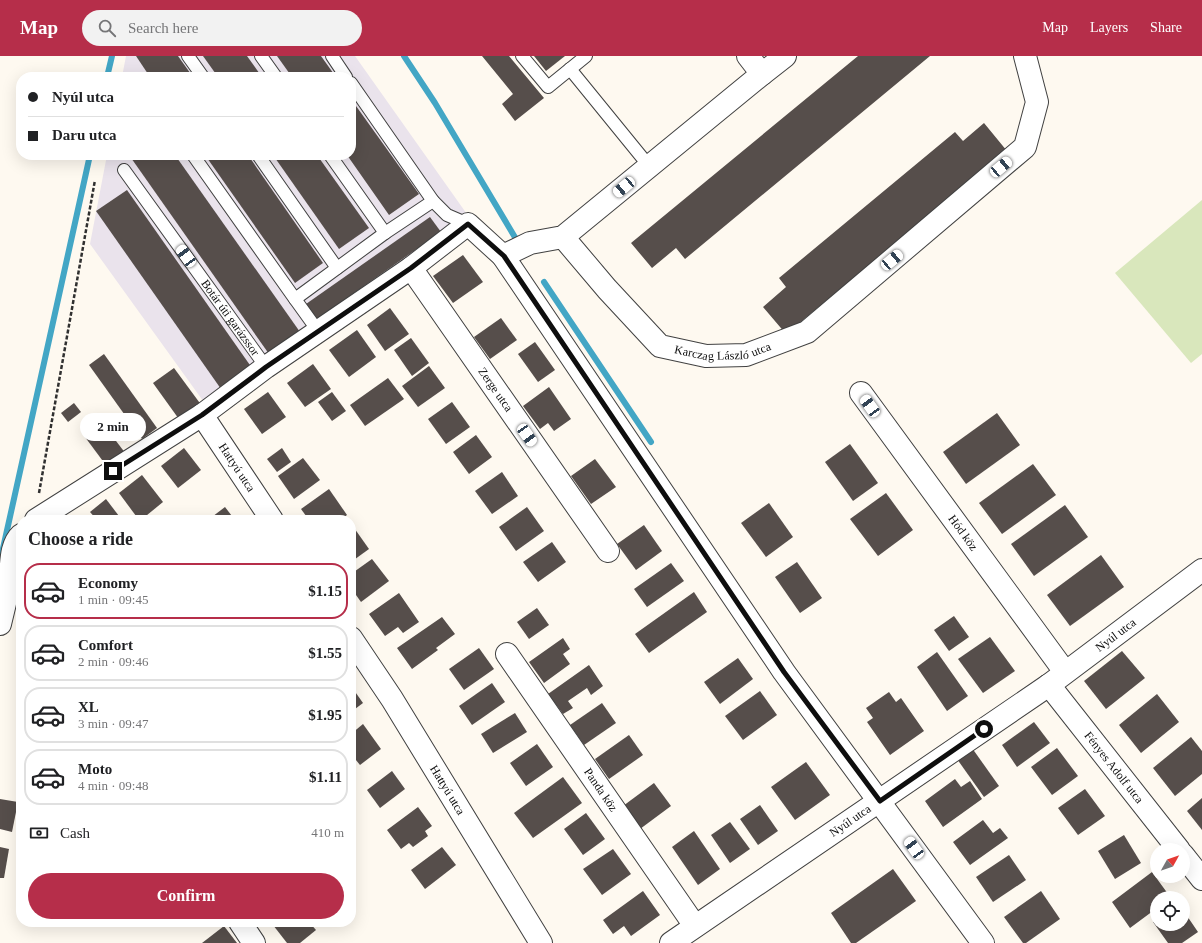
<!DOCTYPE html>
<meta charset="utf-8">
<style>
:root{--surface:#fff;--page:#f2f2f2;--text:#202124;--muted:#757577;--line:#e0e0e0;--accent:#b62e4a}
body{margin:0;font-family:Georgia,serif;background:var(--page);color:var(--text);height:100vh;display:flex;flex-direction:column;font-size:15px;white-space:nowrap}
*{box-sizing:border-box;margin:0}
p{font-size:13px;color:var(--muted)}
.icon{flex:none;width:22px;height:22px;fill:none;stroke:currentColor;stroke-width:2;stroke-linecap:round;stroke-linejoin:round}
.map{position:relative;flex:1;overflow:hidden}
.details{position:absolute;left:16px;top:459px;width:340px;height:412px;display:flex;flex-direction:column;background:var(--surface);border-radius:16px;box-shadow:0 4px 16px #0002}
.details>*{flex:none}
.hud{position:absolute;left:16px;top:16px;width:340px;height:88px;border-radius:16px;box-shadow:0 4px 16px #0002;display:grid;align-content:center;height:88px;padding:0 12px;background:var(--surface)}
.needle{width:26px;rotate:50deg}
.fabs{position:absolute;left:1150px;top:787px;display:grid;gap:8px}
.fabs a{display:grid;place-items:center;width:40px;height:40px;border-radius:50%;background:var(--surface);box-shadow:0 4px 16px #0002;font-size:20px}
.end{position:absolute;width:18px;height:18px;margin:-9px;border:5px solid #0e0e0e;background:#fff;box-shadow:0 0 0 2px #fff}
.from{border-radius:50%}
.bubble{position:absolute;height:28px;border-radius:14px;background:var(--surface);box-shadow:0 4px 16px #0002;font-size:13px;font-weight:700;line-height:28px;text-align:center}
.car{position:absolute;width:12px;height:24px;margin:-12px -6px;border-radius:5px;box-shadow:0 0 3px 1px #0007;background:linear-gradient(#fff 24%,#345 0 40%,#fff 0 76%,#345 0 86%,#fff 0)}
.hud b{display:flex;align-items:center;gap:14px;height:38px;font-size:15px}
.hud b+b{border-top:1px solid var(--line)}
.hud i{width:10px;height:10px;background:var(--text)}
ul{padding:0;list-style:none}
li{display:flex;align-items:center;gap:12px;height:56px;margin:0 8px 6px;padding:0 4px;border:2px solid var(--line);border-radius:16px}
li div{flex:1}
li b{display:block;font-size:15px}
li em{font-style:normal;font-weight:700}
li.on{border-color:var(--accent)}
li>.icon{width:36px;height:36px;stroke-width:1.5}
h2{padding:0 12px;font-size:18px;line-height:48px}
.pay{display:flex;align-items:center;gap:10px;height:44px;padding:0 12px;font-size:15px}
.pay p{margin-inline-start:auto}
.cta{display:flex;gap:8px;margin-top:auto;padding:8px 12px}
.cta a{flex:1;height:46px;border-radius:24px;background:var(--accent);color:#fff;font-size:16px;font-weight:700;line-height:46px;text-align:center}
header{display:flex;align-items:center;gap:24px;box-sizing:border-box;height:56px;padding:0 20px;background:var(--accent);color:#fff}
header strong{font-size:19px}
nav{display:flex;gap:22px;margin-inline-start:auto;font-size:14px}
.search{width:280px;height:36px;background:var(--page);display:flex;align-items:center;gap:10px;box-sizing:border-box;padding:0 14px;border-radius:22px;color:var(--muted);font-size:15px}
.map>svg:first-child{display:block}
.industrial{fill:#eae3ec}
.green{fill:#d9e7bc}
.lines{fill:none;stroke-linecap:round;stroke-linejoin:round}
.stream{stroke:#43a6c5;stroke-width:6}
.building{fill:#564e4b}
.lane-casing{stroke:#414141;stroke-width:14}
.street-casing{stroke:#414141;stroke-width:24}
.path{stroke:#303030;stroke-width:2.5;stroke-dasharray:4 2;stroke-linecap:butt}
.lane{stroke:#fff;stroke-width:12}
.street{stroke:#fff;stroke-width:22}
.route{stroke:#0e0e0e;stroke-width:5}
.labels{text-anchor:middle;stroke-width:4;stroke-linejoin:round;paint-order:stroke}
.street-label{font-size:12px;fill:#0e0e0e;stroke:#fff}
</style>
<header>
<strong>Map</strong>
<div class="search"><svg class="icon" aria-label="search" viewBox="0 0 24 24"><circle cx="10" cy="10" r="6"/><path d="M15 15l6 6"/></svg>Search here</div>
<nav><a>Map</a><a>Layers</a><a>Share</a></nav>
</header>
<div class="map">
<svg width="1202" height="887" viewBox="0 0 1202 887">
<rect width="100%" height="100%" fill="#fef9f0"/>
<polygon class="industrial" points="126,0 355,0 469,161 206,349 90,188 107,99 351,99 351,21 122,21"/>
<polygon class="green" points="1202,144 1202,298 1191,307 1115,217"/>
<g class="lines">
<g class="stream">
<polyline points="404,0 435,47 519,188"/>
<polyline points="107,21 112,0"/>
<polyline points="544,226 651,386"/>
<polyline points="0,506 90,99"/>
</g>
</g>
<g class="building">
<polygon points="136,0 178,0 193,21 150,21"/>
<polygon points="203,0 247,0 262,21 218,21"/>
<polygon points="277,0 321,0 336,21 292,21"/>
<polygon points="482,0 509,0 544,42 515,65 502,48 513,38"/>
<polygon points="534,0 565,0 546,15"/>
<polygon points="858,0 930,0 685,203 676,192 652,212 631,187"/>
<polygon points="351,43 419,138 389,159 347,99 351,99"/>
<polygon points="984,67 1007,95 786,278 763,251 786,231 779,222 955,76 963,85"/>
<polygon points="129,99 175,99 300,276 269,298"/>
<polygon points="205,99 248,99 323,207 295,227"/>
<polygon points="273,99 317,99 369,172 339,193"/>
<polygon points="127,134 252,312 221,333 96,155"/>
<polygon points="430,161 441,176 317,263 306,248"/>
<polygon points="463,199 483,226 453,247 433,220"/>
<polygon points="390,252 409,278 385,295 367,269"/>
<polygon points="501,262 517,284 490,303 474,281"/>
<polygon points="357,274 376,301 349,321 329,294"/>
<polygon points="411,282 429,307 412,320 394,294"/>
<polygon points="535,286 555,314 538,326 518,298"/>
<polygon points="104,298 157,372 142,383 89,309"/>
<polygon points="313,308 331,333 305,351 287,327"/>
<polygon points="429,310 445,332 418,351 402,330"/>
<polygon points="174,312 202,350 181,366 153,327"/>
<polygon points="388,322 404,343 365,370 350,349"/>
<polygon points="549,331 571,363 554,375 548,367 540,373 523,350"/>
<polygon points="268,336 286,361 262,378 244,353"/>
<polygon points="332,336 346,355 332,365 318,346"/>
<polygon points="452,346 470,371 446,388 428,363"/>
<polygon points="74,347 81,356 68,366 61,357"/>
<polygon points="997,357 1020,389 966,428 943,396"/>
<polygon points="103,368 126,398 108,412 85,381"/>
<polygon points="476,379 492,401 469,418 453,396"/>
<polygon points="850,388 878,427 853,445 825,406"/>
<polygon points="184,392 201,414 178,432 161,410"/>
<polygon points="282,392 291,406 277,416 267,403"/>
<polygon points="303,402 320,424 294,443 278,420"/>
<polygon points="595,403 616,431 591,448 571,420"/>
<polygon points="1033,408 1056,439 1002,478 979,447"/>
<polygon points="502,416 518,440 492,458 475,435"/>
<polygon points="142,419 163,446 141,464 139,464 119,437"/>
<polygon points="329,433 347,459 340,464 309,464 301,453"/>
<polygon points="886,437 913,474 878,500 850,463"/>
<polygon points="106,443 122,464 97,464 90,456"/>
<polygon points="769,447 793,481 766,501 741,467"/>
<polygon points="1065,449 1088,481 1034,520 1011,488"/>
<polygon points="225,451 235,464 208,464"/>
<polygon points="527,451 544,475 516,495 499,471"/>
<polygon points="352,469 369,493 351,506 351,470"/>
<polygon points="644,469 662,495 636,514 617,488"/>
<polygon points="552,486 566,506 538,526 523,506"/>
<polygon points="1101,499 1124,531 1070,570 1047,539"/>
<polygon points="372,503 389,525 361,546 351,532 351,518"/>
<polygon points="797,506 822,542 800,557 775,521"/>
<polygon points="671,507 684,525 647,551 634,533"/>
<polygon points="694,536 707,556 649,597 635,578"/>
<polygon points="399,537 419,566 403,577 398,571 385,580 369,558"/>
<polygon points="537,552 549,569 529,583 517,566"/>
<polygon points="954,560 969,581 949,595 934,574"/>
<polygon points="442,561 455,578 436,592 438,594 412,613 397,592"/>
<polygon points="990,581 1015,615 983,637 958,603"/>
<polygon points="563,582 570,593 563,598 570,608 544,627 529,606"/>
<polygon points="479,592 494,613 464,634 449,613"/>
<polygon points="1122,595 1145,622 1106,653 1084,625"/>
<polygon points="937,596 968,640 947,655 917,611"/>
<polygon points="738,602 753,623 720,648 704,626"/>
<polygon points="589,609 603,630 591,639 587,632 568,645 573,652 563,658 548,638"/>
<polygon points="492,627 505,646 472,669 459,650"/>
<polygon points="351,630 363,647 351,656"/>
<polygon points="760,635 777,659 743,684 725,660"/>
<polygon points="889,636 896,646 901,642 924,675 890,699 867,666 873,662 866,652"/>
<polygon points="1157,638 1179,666 1141,697 1119,669"/>
<polygon points="602,647 616,667 584,689 570,669"/>
<polygon points="515,657 527,676 493,697 481,678"/>
<polygon points="1034,666 1050,687 1017,711 1002,689"/>
<polygon points="363,668 381,693 360,709 351,698 351,678"/>
<polygon points="629,679 643,699 609,723 595,703"/>
<polygon points="1191,681 1202,695 1202,718 1175,740 1153,712"/>
<polygon points="537,688 553,711 526,730 510,707"/>
<polygon points="972,692 999,730 984,741 957,703"/>
<polygon points="1057,692 1078,720 1052,739 1031,711"/>
<polygon points="806,706 830,739 795,764 771,731"/>
<polygon points="392,715 405,733 380,752 367,734"/>
<polygon points="563,721 582,747 533,782 514,757"/>
<polygon points="955,723 961,731 970,725 982,743 943,771 925,745"/>
<polygon points="654,727 671,750 640,773 623,750"/>
<polygon points="1085,733 1105,760 1078,779 1058,752"/>
<polygon points="1202,742 1202,774 1187,755"/>
<polygon points="0,743 18,746 12,776 0,773"/>
<polygon points="760,749 778,775 758,789 740,763"/>
<polygon points="418,751 432,770 425,775 428,780 413,791 409,787 401,793 387,774"/>
<polygon points="586,757 605,783 583,799 564,773"/>
<polygon points="983,764 993,777 1000,772 1008,782 970,809 953,786"/>
<polygon points="730,766 750,793 730,807 711,779"/>
<polygon points="694,775 720,813 698,829 672,791"/>
<polygon points="1124,779 1141,807 1115,823 1098,795"/>
<polygon points="0,791 9,793 4,822 0,822"/>
<polygon points="442,791 456,809 425,833 411,814"/>
<polygon points="613,793 631,818 602,839 583,813"/>
<polygon points="1009,799 1026,824 993,846 976,821"/>
<polygon points="893,813 916,845 856,887 851,887 831,857"/>
<polygon points="1152,816 1171,842 1157,842 1157,852 1130,872 1112,846"/>
<polygon points="643,835 660,859 631,880 624,870 613,878 603,864"/>
<polygon points="1041,835 1060,863 1026,887 1023,887 1004,861"/>
<polygon points="1183,854 1198,876 1182,887 1168,887 1153,866 1157,863 1157,868 1183,868"/>
<polygon points="276,866 309,866 316,874 300,887 287,887 273,869"/>
<polygon points="224,870 237,887 202,887"/>
</g>
<g class="lines">
<defs>
<g id="lane">
<polyline points="188,0 203,21"/>
<polyline points="261,0 276,21"/>
<polyline points="332,0 346,21"/>
<polyline points="522,0 548,31 586,0"/>
<polyline points="570,13 649,110"/>
<polyline points="351,27 433,145 447,159 468,168"/>
<polyline points="193,99 295,243 385,177 433,145"/>
<polyline points="258,99 337,212"/>
<polyline points="330,99 385,177"/>
<path id="s1" d="M124,114L266,311"/>
<polyline points="295,243 318,275"/>
</g>
<g id="street">
<polyline points="762,18 785,0"/>
<path id="s2" d="M563,181L607,233L660,290L706,300L746,299L807,276L1025,91L1037,46L1025,0"/>
<polyline points="503,200 530,187 563,181 762,18 748,0"/>
<path id="s3" d="M411,212L608,495"/>
<path id="s4" d="M861,337L1065,616"/>
<path id="s5" d="M202,359L272,464"/>
<polyline points="36,464 202,359 266,311 411,212 468,168 503,200 784,616 983,887"/>
<path d="M0,568C3,555 7,541 9,527C12,513 9,490 21,479"/>
<path id="s6" d="M351,582L392,643L541,887"/>
<path id="s7" d="M507,598L695,870"/>
<path id="s8" d="M1049,629L1179,794"/>
<polyline points="1183,799 1202,823"/>
<polyline points="240,866 254,887"/>
<path id="s9" d="M671,887L1049,629L1202,514"/>
</g>
</defs>
<use href="#lane" class="lane-casing"/>
<use href="#street" class="street-casing"/>
<polyline class="path" points="39,437 95,124"/>
<use href="#lane" class="lane"/>
<use href="#street" class="street"/>
</g>
<g class="lines">
<polyline class="route" points="113,415 202,359 266,311 411,212 468,168 504,200 784,616 880,745 984,673"/>
</g>
<g class="labels">
<g class="street-label">
<text dy="4" stroke="none"><textPath href="#s1" startOffset="182">Botár úti garázssor</textPath></text>
<text dy="4" stroke="none"><textPath href="#s2" startOffset="210">Karczag László utca</textPath></text>
<text dy="4" stroke="none"><textPath href="#s3" startOffset="148">Zerge utca</textPath></text>
<text dy="4" stroke="none"><textPath href="#s5" startOffset="63">Hattyú utca</textPath></text>
<text dy="4" stroke="none"><textPath href="#s4" startOffset="173">Hód köz</textPath></text>
<text dy="4" stroke="none"><textPath href="#s9" startOffset="541">Nyúl utca</textPath></text>
<text dy="4" stroke="none"><textPath href="#s8" startOffset="105">Fényes Adolf utca</textPath></text>
<text dy="4" stroke="none"><textPath href="#s6" startOffset="180">Hattyú utca</textPath></text>
<text dy="4" stroke="none"><textPath href="#s7" startOffset="165">Panda köz</textPath></text>
<text dy="4" stroke="none"><textPath href="#s9" startOffset="217">Nyúl utca</textPath></text>
</g>
</g>
</svg>
<div class="fabs">
<a><svg class="needle" viewBox="-14 -14 28 28"><path d="M0-13l5 13h-10z" fill="#e53935"/><path d="M0 13l5-13h-10z" fill="#757577"/></svg></a>
<a><svg class="icon" aria-label="locate" viewBox="0 0 24 24"><circle cx="12" cy="12" r="6"/><path d="M12 2v4M12 18v4M2 12h4M18 12h4"/></svg></a>
</div>
<i class="end from" style="left:984px;top:673px"></i>
<i class="end" style="left:113px;top:415px"></i>
<div class="bubble" style="left:80px;top:357px;width:66px">2 min</div>
<i class="car" style="left:1001px;top:111px;rotate:50deg"></i>
<i class="car" style="left:624px;top:131px;rotate:230deg"></i>
<i class="car" style="left:186px;top:200px;rotate:324deg"></i>
<i class="car" style="left:892px;top:204px;rotate:50deg"></i>
<i class="car" style="left:870px;top:350px;rotate:324deg"></i>
<i class="car" style="left:527px;top:379px;rotate:145deg"></i>
<i class="car" style="left:914px;top:792px;rotate:324deg"></i>
<div class="hud">
<b><i class="from"></i>Nyúl utca</b>
<b><i></i>Daru utca</b>
</div>
<section class="details">
<h2>Choose a ride</h2>
<ul>
<li class="on"><svg class="icon" aria-label="car" viewBox="0 0 24 24"><path d="M5 17H2v-5l4-1 3-4h7l3 4 3 1v5h-3M9 17h6M6 11h13"/><circle cx="7" cy="17" r="2"/><circle cx="17" cy="17" r="2"/></svg><div><b>Economy</b><p>1 min · 09:45</p></div><em>$1.15</em></li>
<li><svg class="icon" aria-label="car" viewBox="0 0 24 24"><path d="M5 17H2v-5l4-1 3-4h7l3 4 3 1v5h-3M9 17h6M6 11h13"/><circle cx="7" cy="17" r="2"/><circle cx="17" cy="17" r="2"/></svg><div><b>Comfort</b><p>2 min · 09:46</p></div><em>$1.55</em></li>
<li><svg class="icon" aria-label="car" viewBox="0 0 24 24"><path d="M5 17H2v-5l4-1 3-4h7l3 4 3 1v5h-3M9 17h6M6 11h13"/><circle cx="7" cy="17" r="2"/><circle cx="17" cy="17" r="2"/></svg><div><b>XL</b><p>3 min · 09:47</p></div><em>$1.95</em></li>
<li><svg class="icon" aria-label="car" viewBox="0 0 24 24"><path d="M5 17H2v-5l4-1 3-4h7l3 4 3 1v5h-3M9 17h6M6 11h13"/><circle cx="7" cy="17" r="2"/><circle cx="17" cy="17" r="2"/></svg><div><b>Moto</b><p>4 min · 09:48</p></div><em>$1.11</em></li>
</ul>
<div class="pay"><svg class="icon" aria-label="cash" viewBox="0 0 24 24"><path d="M3 7h18v10H3z"/><circle cx="12" cy="12" r="2"/></svg>Cash<p>410 m</p></div>
<div class="cta"><a>Confirm</a></div>
</section>
</div>
